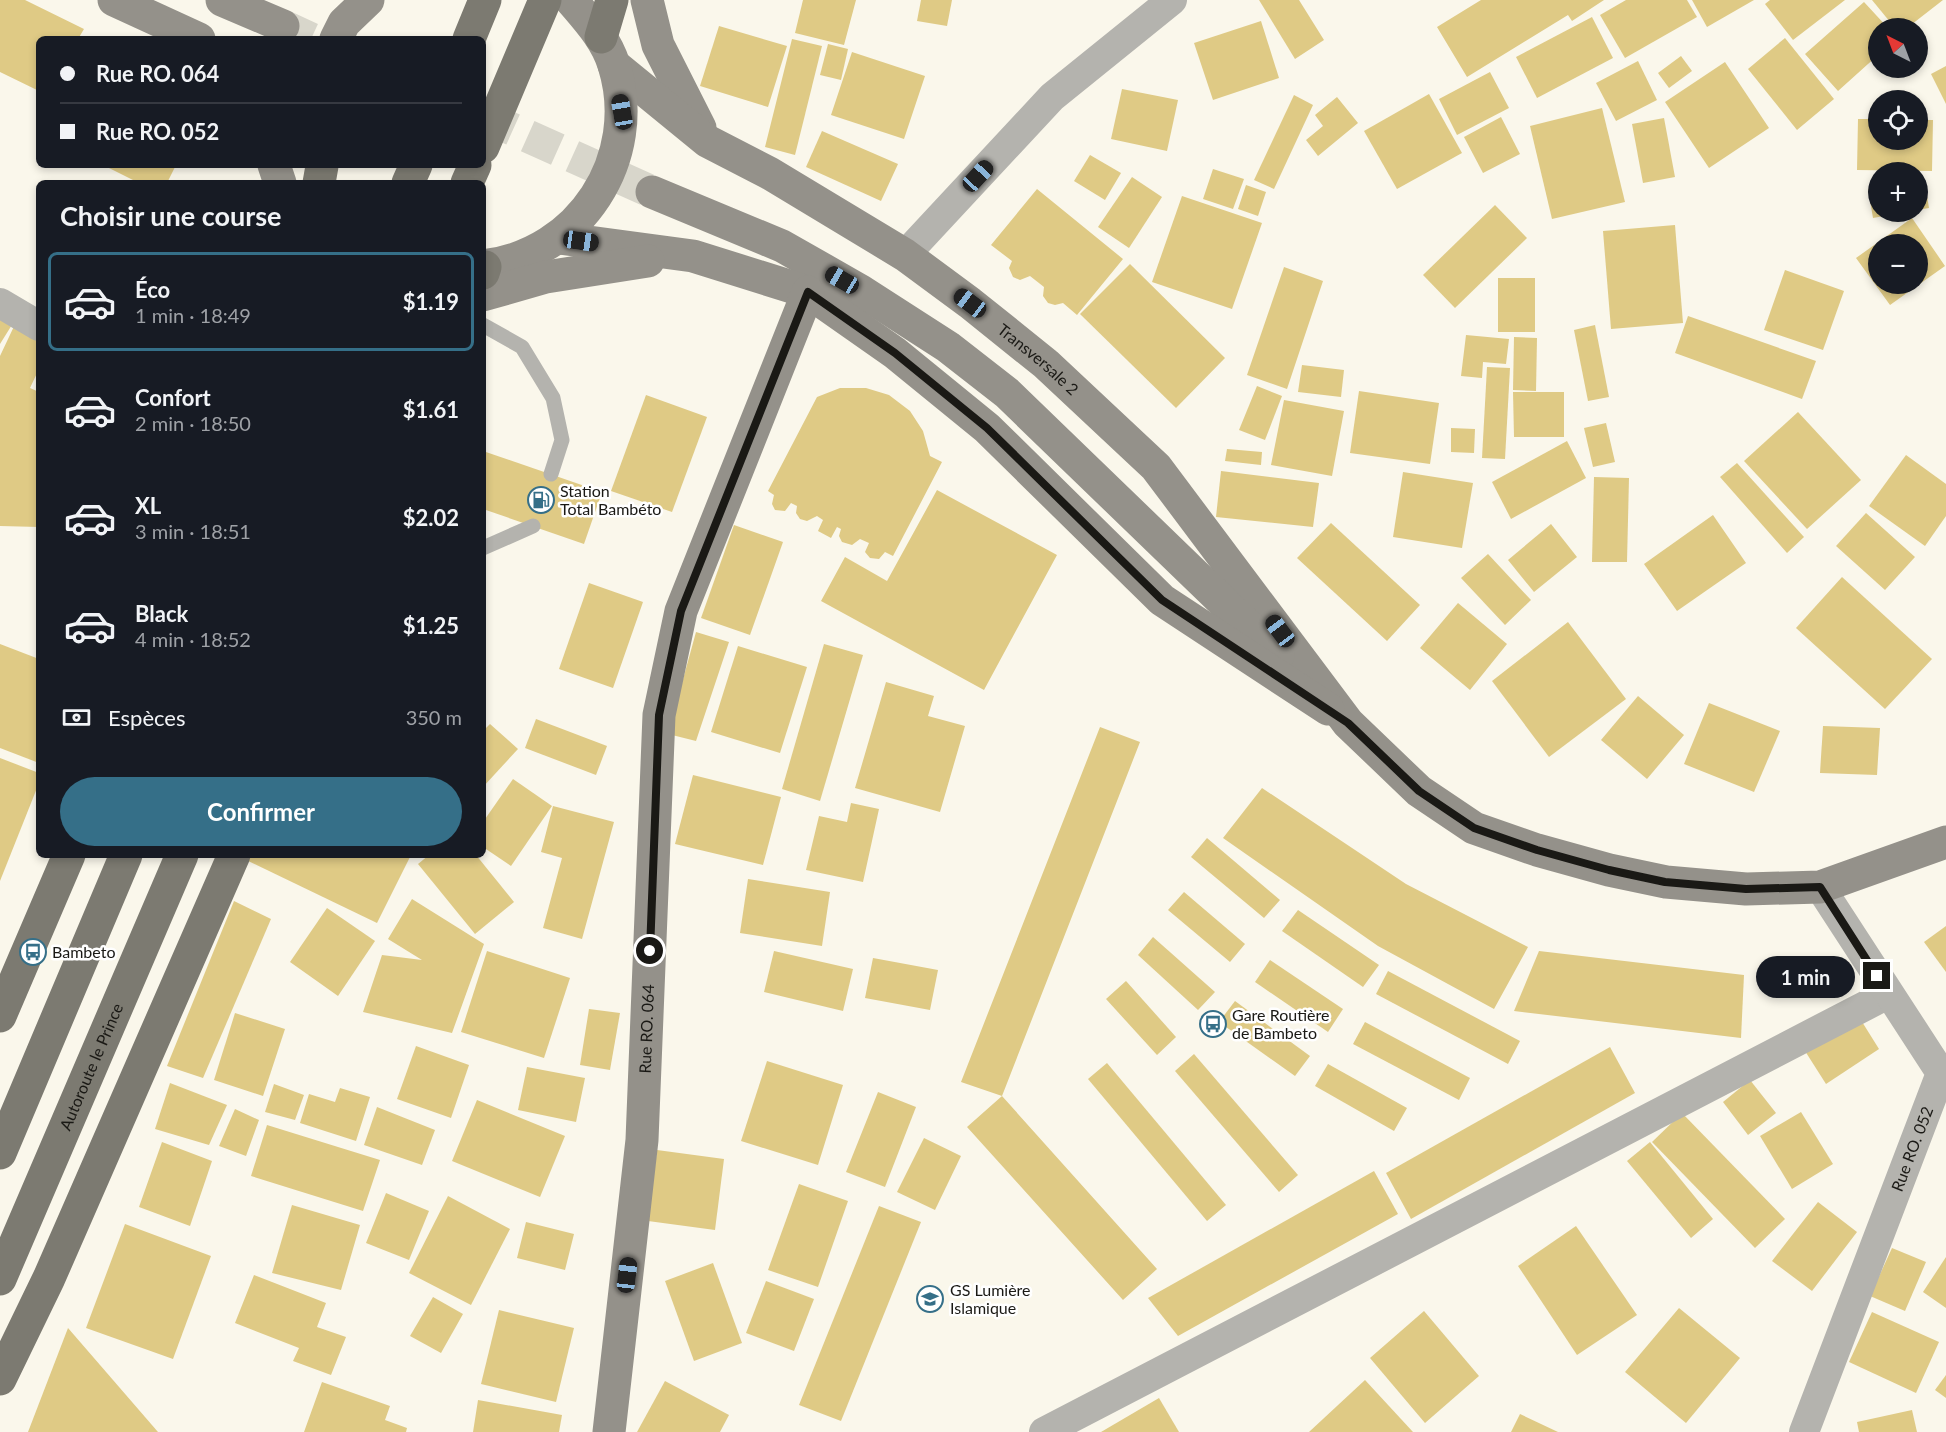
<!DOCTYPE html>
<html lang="fr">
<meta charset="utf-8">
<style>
:root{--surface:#171b24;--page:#242831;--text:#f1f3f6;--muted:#9ea1a6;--line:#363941;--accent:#356f88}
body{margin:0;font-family:Lato,sans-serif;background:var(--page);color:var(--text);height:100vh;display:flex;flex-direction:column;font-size:22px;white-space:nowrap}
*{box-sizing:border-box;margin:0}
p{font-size:20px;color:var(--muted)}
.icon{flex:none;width:33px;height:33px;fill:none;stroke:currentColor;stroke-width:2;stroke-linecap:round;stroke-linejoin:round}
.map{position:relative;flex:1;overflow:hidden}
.sheet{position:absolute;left:36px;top:180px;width:450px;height:678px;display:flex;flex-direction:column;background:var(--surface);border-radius:9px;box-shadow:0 3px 9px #0003}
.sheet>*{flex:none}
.banner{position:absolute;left:36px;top:36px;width:450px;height:132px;border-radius:9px;box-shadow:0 3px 9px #0003;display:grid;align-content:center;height:132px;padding:0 24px;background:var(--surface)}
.needle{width:39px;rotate:318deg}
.fabs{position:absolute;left:1868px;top:18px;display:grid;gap:12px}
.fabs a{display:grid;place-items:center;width:60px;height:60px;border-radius:50%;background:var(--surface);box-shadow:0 3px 9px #0003;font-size:30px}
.end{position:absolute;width:27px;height:27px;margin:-14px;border:8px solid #1a1915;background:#fff;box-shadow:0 0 0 3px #fff}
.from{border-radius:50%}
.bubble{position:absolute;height:42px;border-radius:21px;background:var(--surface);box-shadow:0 3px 9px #0003;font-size:20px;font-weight:700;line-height:42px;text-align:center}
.car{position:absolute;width:18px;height:36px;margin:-18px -9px;border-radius:8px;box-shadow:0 0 4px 2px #0007;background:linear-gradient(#222 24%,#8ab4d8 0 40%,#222 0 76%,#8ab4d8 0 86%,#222 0)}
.banner b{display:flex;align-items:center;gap:21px;height:57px;font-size:22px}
.banner b+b{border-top:2px solid var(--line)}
.banner i{width:15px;height:15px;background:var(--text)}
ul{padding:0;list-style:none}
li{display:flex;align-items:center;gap:18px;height:99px;margin:0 12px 9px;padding:0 12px;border:3px solid transparent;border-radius:9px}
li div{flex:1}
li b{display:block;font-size:22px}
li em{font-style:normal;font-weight:700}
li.current{border-color:var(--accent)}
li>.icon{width:54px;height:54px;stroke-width:1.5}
h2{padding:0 24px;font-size:27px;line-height:72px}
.pay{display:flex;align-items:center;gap:15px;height:66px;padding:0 24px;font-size:22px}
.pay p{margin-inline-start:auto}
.button{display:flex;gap:12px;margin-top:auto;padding:12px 24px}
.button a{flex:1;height:69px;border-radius:36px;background:var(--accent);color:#fff;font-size:24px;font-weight:700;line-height:69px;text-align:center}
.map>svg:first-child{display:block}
.building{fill:#dfca85;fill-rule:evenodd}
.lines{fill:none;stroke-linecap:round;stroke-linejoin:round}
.secondary-tunnel{stroke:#d8d6cb;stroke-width:33;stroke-dasharray:33 16;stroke-linecap:butt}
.lane{stroke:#b4b3ae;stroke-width:15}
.street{stroke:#b4b3ae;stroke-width:30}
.secondary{stroke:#94918a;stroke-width:33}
.primary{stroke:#7c7a71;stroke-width:33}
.primary-bridge{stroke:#7c7a71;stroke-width:33}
.route{stroke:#1a1915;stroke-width:8}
.labels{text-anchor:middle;stroke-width:5;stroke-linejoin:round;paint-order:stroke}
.street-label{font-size:16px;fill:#1a1915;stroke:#fff}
.poi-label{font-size:16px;fill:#1a1915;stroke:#fff;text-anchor:start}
</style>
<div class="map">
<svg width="1946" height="1432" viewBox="0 0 1946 1432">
<rect width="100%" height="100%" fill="#faf7eb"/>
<g class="building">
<polygon points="0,0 25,0 84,29 78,39 39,39 39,91 0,72"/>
<polygon points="803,0 856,0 844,45 795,33"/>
<polygon points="921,0 952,0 947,26 917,21"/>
<polygon points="1259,0 1299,0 1324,40 1295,59"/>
<polygon points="1481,0 1604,0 1572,21 1568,15 1467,77 1437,27"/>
<polygon points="1626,0 1687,0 1697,17 1625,58 1600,15"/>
<polygon points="1692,0 1754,0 1707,27"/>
<polygon points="1770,0 1845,0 1793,40 1765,4"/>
<polygon points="1872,0 1943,0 1907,28 1895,28"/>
<polygon points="1864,2 1888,28 1878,28 1878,55 1838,91 1805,54"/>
<polygon points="1592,17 1613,58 1537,98 1516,57"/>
<polygon points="1261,21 1279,78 1213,100 1194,43"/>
<polygon points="719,26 787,46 768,107 700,86"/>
<polygon points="1785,38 1834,99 1797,130 1748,69"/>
<polygon points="792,39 822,46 795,155 765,147"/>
<polygon points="828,44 848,49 841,80 820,75"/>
<polygon points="852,52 925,76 904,139 831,115"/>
<polygon points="1681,56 1692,71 1669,88 1658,73"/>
<polygon points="1638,61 1657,100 1616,121 1596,83"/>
<polygon points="1725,62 1769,128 1709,168 1665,102"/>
<polygon points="1946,66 1946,104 1931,74"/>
<polygon points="1490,72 1509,108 1457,135 1439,99"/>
<polygon points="1122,89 1178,100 1167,151 1111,139"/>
<polygon points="1429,94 1462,153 1397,189 1364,131"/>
<polygon points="1294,95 1313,105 1274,189 1254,180"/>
<polygon points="1337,97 1358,123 1318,156 1306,140 1323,126 1315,115"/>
<polygon points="1602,108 1625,202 1552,219 1530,126"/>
<polygon points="1501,117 1520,154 1483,173 1464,137"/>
<polygon points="1664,118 1675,177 1643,183 1632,124"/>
<polygon points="1858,119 1878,119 1878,140 1917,140 1917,120 1933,120 1932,171 1857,170"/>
<polygon points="822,131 898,164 881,201 806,167"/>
<polygon points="1090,155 1121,173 1105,200 1074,181"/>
<polygon points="103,165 176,165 167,183 139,183"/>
<polygon points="1213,169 1244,179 1233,209 1203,199"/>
<polygon points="1132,177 1162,197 1129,248 1098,227"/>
<polygon points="1924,178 1929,208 1917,210 1917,179"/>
<polygon points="1246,185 1266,192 1258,216 1238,209"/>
<polygon points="1878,187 1878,212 1901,213 1873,218 1868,189"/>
<polygon points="1037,189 1123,259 1077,315 1063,303 1055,305 1048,303 1043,296 1044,287 1030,276 1020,280 1013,277 1009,268 1012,261 991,245"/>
<polygon points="1182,196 1262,223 1232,309 1152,282"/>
<polygon points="1495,205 1527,238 1455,308 1423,275"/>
<path d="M1912,218L1945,266L1890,305L1856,258ZM1878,244H1917V284H1878Z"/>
<polygon points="1675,225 1683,323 1611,329 1603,231"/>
<polygon points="1130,264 1225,358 1176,408 1080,314"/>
<polygon points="1284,267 1323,281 1287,389 1247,375"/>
<polygon points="1785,270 1844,291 1823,350 1764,330"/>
<rect x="1498" y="278" width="37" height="54"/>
<polygon points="0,311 15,320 0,344"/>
<polygon points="1688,316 1816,361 1802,399 1675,353"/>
<polygon points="17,320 39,331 39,369 30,388 39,392 39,527 0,526 0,356"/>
<polygon points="1595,325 1609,397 1588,401 1574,330"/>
<polygon points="1466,335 1509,339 1506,364 1483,362 1482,378 1461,376"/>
<polygon points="1514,337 1537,338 1536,391 1513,390"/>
<polygon points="1302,365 1344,370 1341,397 1298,392"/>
<polygon points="1487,367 1510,368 1505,459 1482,458"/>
<polygon points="1257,386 1282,396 1265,440 1239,430"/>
<polygon points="840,388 866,388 889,395 910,411 923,431 930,456 942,462 893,556 885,552 879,559 870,558 865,552 869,543 860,539 852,545 842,542 839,536 841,529 837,527 831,538 818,531 823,520 817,516 807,521 800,519 796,513 797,506 791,503 785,511 775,510 772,504 774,495 768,491 817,397"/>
<polygon points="1359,391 1439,403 1430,464 1350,453"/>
<polygon points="1513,392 1564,392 1564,437 1514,437"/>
<polygon points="646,395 707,417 672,512 611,491"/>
<polygon points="1284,400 1344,411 1332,476 1271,465"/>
<polygon points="1798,412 1861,480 1807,529 1744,461"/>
<polygon points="1606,423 1615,462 1593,467 1584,428"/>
<polygon points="1451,428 1475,429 1474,453 1451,452"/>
<polygon points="1567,441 1586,478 1511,519 1492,482"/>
<polygon points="1227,449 1262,452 1261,465 1225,461"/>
<polygon points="483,451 602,492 584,544 483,509"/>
<polygon points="1906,455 1946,484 1946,516 1925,546 1869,506"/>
<polygon points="1737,463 1804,537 1787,553 1720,477"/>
<polygon points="1221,471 1319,483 1313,527 1216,517"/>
<polygon points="1403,472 1473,483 1462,548 1393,537"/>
<polygon points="1594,477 1629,478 1627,562 1592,562"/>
<polygon points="937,490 1057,555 984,690 821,601 845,557 887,581"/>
<polygon points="1866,513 1915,557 1885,590 1836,546"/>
<polygon points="1713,515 1746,563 1677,611 1644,564"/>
<polygon points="1331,523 1420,605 1387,641 1297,558"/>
<polygon points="1551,524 1577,557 1534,592 1508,560"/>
<polygon points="734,525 783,542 750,635 701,618"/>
<polygon points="1488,554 1531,600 1505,625 1461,578"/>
<polygon points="1842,577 1932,659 1885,709 1796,628"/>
<polygon points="589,583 643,602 613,688 559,669"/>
<polygon points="1458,603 1507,644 1470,690 1420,648"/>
<polygon points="1568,622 1626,699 1549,757 1492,681"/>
<polygon points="696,632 729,642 696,741 668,734"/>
<polygon points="0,644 39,659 39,763 0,748"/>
<polygon points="824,644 863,655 820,801 782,789"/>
<polygon points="738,646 807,667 780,753 711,732"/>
<polygon points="886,682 934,696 928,716 965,726 940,812 855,788"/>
<polygon points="1638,696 1684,735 1647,779 1601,740"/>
<polygon points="1709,703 1780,731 1754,792 1684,764"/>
<polygon points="536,719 607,746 596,775 525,748"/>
<polygon points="490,724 518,749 483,787 483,731"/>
<polygon points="1823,726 1880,728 1877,775 1820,773"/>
<polygon points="1100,727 1140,742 1002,1096 1157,1269 1123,1300 967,1127 1002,1096 961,1082"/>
<polygon points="0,758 39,773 39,783 0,881"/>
<polygon points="693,775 781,797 763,865 675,844"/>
<polygon points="513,779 552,806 511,866 483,847 483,822"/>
<polygon points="1262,788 1406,884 1528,947 1494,1009 1378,946 1223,838"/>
<polygon points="851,803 879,809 863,882 806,870 819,816 847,822"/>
<polygon points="553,806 614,822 582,939 543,928 562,858 541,852"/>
<polygon points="1207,838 1280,900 1264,918 1191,857"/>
<polygon points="246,855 411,855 377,923 244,859"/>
<polygon points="429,855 476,855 514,902 475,934 418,864"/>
<polygon points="748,879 830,892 822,946 740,933"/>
<polygon points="1184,892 1245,944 1230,962 1168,910"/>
<polygon points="412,899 484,944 452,1033 363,1012 382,955 422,960 388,939"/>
<polygon points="234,901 271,919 203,1078 167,1066"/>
<polygon points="327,908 375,941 338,996 290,962"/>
<polygon points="1298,910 1379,965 1363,987 1282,931"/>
<polygon points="1946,926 1946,972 1924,942"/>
<polygon points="1153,937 1215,992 1198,1010 1138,955"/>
<polygon points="487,951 570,978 544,1058 461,1032"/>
<polygon points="774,951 853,969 843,1011 764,992"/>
<polygon points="1539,951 1744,975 1741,1038 1514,1011"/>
<polygon points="873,958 938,970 930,1010 865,998"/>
<polygon points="1270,960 1343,1009 1328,1032 1255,982"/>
<polygon points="1388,971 1520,1041 1508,1064 1376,994"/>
<polygon points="1126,981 1176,1037 1157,1055 1106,999"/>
<polygon points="1235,1001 1310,1056 1295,1076 1219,1022"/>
<polygon points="589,1009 620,1013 610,1070 580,1065"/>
<polygon points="235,1013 285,1029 263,1096 214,1080"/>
<polygon points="1859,1017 1879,1049 1826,1084 1805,1051"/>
<polygon points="1365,1022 1470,1078 1459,1100 1353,1044"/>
<polygon points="416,1046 469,1065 451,1118 397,1099"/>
<polygon points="1610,1047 1635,1093 1411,1219 1386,1173"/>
<polygon points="1194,1054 1298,1175 1279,1192 1175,1071"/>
<polygon points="767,1061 843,1085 818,1165 741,1141"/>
<polygon points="1107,1063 1226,1205 1207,1221 1088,1079"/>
<polygon points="1328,1064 1407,1108 1394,1131 1315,1086"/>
<polygon points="527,1067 585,1078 576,1122 518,1110"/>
<polygon points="1750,1080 1776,1113 1748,1135 1723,1102"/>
<polygon points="170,1083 227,1105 209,1145 155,1129"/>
<polygon points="274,1084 304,1095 295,1120 265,1112"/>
<polygon points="340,1088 370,1097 356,1141 300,1123 309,1094 335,1102"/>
<polygon points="878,1092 916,1107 885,1187 846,1172"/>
<polygon points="477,1100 565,1136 540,1197 452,1161"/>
<polygon points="377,1107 435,1130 422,1165 364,1145"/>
<polygon points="235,1109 259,1120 246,1156 219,1146"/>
<polygon points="1801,1112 1833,1164 1792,1189 1760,1136"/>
<polygon points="1682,1113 1785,1219 1755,1248 1652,1142"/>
<polygon points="267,1125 380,1160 363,1211 251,1176"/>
<polygon points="924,1138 961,1156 935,1210 897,1192"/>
<polygon points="162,1142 212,1161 190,1226 139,1207"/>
<polygon points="1650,1142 1713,1219 1691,1238 1627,1161"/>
<polygon points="657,1150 724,1159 715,1230 648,1221"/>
<polygon points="1374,1171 1398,1214 1178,1336 1148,1298"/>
<polygon points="799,1184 848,1201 818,1287 768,1270"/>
<polygon points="386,1193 429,1211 409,1260 366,1243"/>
<polygon points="448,1196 510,1229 471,1305 409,1273"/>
<polygon points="1818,1202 1857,1232 1812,1291 1772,1261"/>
<polygon points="292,1205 360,1225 341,1290 272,1273"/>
<polygon points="879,1206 921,1222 841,1421 799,1405"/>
<polygon points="526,1222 574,1234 565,1270 517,1258"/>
<polygon points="125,1224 211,1256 173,1359 86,1328"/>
<polygon points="1576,1226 1637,1315 1577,1355 1518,1266"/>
<polygon points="1892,1248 1926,1262 1905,1311 1870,1296"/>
<polygon points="1946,1257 1946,1308 1923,1292"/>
<polygon points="713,1263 742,1343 694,1361 665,1281"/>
<polygon points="254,1275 326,1303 317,1327 346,1337 331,1375 293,1361 299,1348 235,1323"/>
<polygon points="766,1281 814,1299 794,1351 746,1333"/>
<polygon points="433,1297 463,1314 441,1353 410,1336"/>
<polygon points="1679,1308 1740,1358 1686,1423 1625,1372"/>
<polygon points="499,1310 574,1328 556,1402 481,1384"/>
<polygon points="1424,1311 1479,1376 1425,1423 1370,1358"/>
<polygon points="1872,1312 1939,1342 1916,1393 1849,1362"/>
<polygon points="68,1328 158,1432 28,1432"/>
<polygon points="1946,1375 1946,1398 1935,1390"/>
<polygon points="1365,1380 1413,1432 1309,1432"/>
<polygon points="665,1381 729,1415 720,1432 637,1432"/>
<polygon points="322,1382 390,1406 385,1420 407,1428 406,1432 304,1432"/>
<polygon points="1159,1398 1179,1432 1101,1432"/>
<polygon points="478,1400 562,1415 559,1432 473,1432"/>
<polygon points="1912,1410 1917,1432 1859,1432 1857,1422"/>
<polygon points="1520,1414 1558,1432 1511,1432"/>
</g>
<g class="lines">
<g class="secondary-tunnel">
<polyline points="283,26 311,39"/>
<polyline points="483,116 652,192"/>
</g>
<g class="lane">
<polyline points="483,325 522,347 553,398 562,440 551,474"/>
<polyline points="483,548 533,526"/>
</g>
<g class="street">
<polyline points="905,255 1052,97 1172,0"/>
<polyline points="0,303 39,326"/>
<polyline points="1044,1432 1888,994"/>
<path id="s1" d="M1804,1432L1941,1073L1820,887"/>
</g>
<g class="secondary">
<polyline points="114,0 199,39"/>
<polyline points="222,0 283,26"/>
<polyline points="647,0 658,45 700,128"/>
<polyline points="336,39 344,23 368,0"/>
<path id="s2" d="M614,65L707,141L769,173L905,255L970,303L1046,364L1156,467L1348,723L1419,791L1474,828L1537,850L1609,870L1666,882L1746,889L1820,887L1946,842"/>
<polyline points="274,165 280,183"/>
<polyline points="652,192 782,246 861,291 948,347 1007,393 1278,655"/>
<polyline points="559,238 693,256 808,292 895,353 987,428 1162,600 1328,709"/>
<path d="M483,266C580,255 643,158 614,65C606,39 588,20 571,0"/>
<polyline points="483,295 546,277 648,261"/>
<path id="s3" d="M609,1432L642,1140L659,715L681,611L808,292"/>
</g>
<g class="primary">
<polyline points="601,37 612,0"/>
<polyline points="469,39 485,0"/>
<polyline points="319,183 322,166"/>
<polyline points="408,183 416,165"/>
<polyline points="467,183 475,165"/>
<polyline points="483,273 485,267"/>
<polyline points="0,1016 69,855"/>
<polyline points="0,1153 126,855"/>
<path id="s4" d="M0,1279L182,855"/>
<polyline points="0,1379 49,1278 234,855"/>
</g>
<polyline class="primary-bridge" points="483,147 545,0"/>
</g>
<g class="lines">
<polyline class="route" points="650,951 659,715 681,611 808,292 895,353 987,428 1162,600 1348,723 1419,791 1474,828 1537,850 1609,870 1665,882 1746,889 1820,887 1877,976"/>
</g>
<defs>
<symbol id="fuel-ring" viewBox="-11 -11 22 22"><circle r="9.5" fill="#fff" stroke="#356f88" stroke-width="1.5"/><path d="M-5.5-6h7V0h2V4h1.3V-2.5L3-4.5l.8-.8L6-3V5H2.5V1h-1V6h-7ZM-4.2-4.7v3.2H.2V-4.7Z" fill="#356f88"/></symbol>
<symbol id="bus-ring" viewBox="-11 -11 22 22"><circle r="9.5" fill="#fff" stroke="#356f88" stroke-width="1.5"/><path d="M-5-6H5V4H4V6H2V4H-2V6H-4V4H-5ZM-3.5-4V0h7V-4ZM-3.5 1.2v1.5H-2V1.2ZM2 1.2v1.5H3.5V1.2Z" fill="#356f88"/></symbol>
<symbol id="school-ring" viewBox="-11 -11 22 22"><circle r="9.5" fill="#fff" stroke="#356f88" stroke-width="1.5"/><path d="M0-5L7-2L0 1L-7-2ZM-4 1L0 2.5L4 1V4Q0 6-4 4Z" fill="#356f88"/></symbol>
</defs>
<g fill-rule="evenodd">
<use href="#fuel-ring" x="526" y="485" width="30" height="30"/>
<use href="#bus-ring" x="18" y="937" width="30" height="30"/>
<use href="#bus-ring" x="1198" y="1009" width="30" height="30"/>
<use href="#school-ring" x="915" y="1284" width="30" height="30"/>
</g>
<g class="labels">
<g class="street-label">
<text dy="6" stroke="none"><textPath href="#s2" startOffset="518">Transversale 2</textPath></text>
<text dy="6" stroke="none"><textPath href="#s3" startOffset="405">Rue RO. 064</textPath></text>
<text dy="6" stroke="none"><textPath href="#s4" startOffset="231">Autoroute le Prince</textPath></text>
<text dy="6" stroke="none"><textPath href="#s1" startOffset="303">Rue RO. 052</textPath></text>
</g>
<g class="poi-label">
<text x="560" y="497">Station<tspan x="560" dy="18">Total Bambéto</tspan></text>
<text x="52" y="958">Bambeto</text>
<text x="1232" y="1021">Gare Routière<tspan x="1232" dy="18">de Bambeto</tspan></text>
<text x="950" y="1296">GS Lumière<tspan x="950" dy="18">Islamique</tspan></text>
</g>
</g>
</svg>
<div class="fabs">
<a><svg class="needle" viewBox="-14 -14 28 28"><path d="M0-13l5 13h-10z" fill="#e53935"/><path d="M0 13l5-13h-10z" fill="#9ea1a6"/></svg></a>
<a><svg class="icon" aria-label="locate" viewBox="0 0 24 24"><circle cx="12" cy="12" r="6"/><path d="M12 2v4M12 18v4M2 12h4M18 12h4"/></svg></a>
<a>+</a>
<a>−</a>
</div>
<i class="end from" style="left:650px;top:951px"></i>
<i class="end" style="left:1877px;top:976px"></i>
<div class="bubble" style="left:1756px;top:956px;width:99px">1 min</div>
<i class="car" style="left:622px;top:112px;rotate:350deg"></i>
<i class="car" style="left:978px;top:176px;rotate:43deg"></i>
<i class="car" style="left:581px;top:241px;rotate:98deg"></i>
<i class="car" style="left:842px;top:280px;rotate:300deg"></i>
<i class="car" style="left:970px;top:303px;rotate:307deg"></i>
<i class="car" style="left:1280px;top:631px;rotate:323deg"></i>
<i class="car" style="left:627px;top:1275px;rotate:7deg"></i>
<div class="banner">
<b><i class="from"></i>Rue RO. 064</b>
<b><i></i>Rue RO. 052</b>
</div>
<section class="sheet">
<h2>Choisir une course</h2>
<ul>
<li class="current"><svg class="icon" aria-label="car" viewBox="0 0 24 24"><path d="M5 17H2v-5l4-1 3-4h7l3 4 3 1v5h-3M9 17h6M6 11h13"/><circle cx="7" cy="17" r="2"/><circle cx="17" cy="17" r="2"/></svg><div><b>Éco</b><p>1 min · 18:49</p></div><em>$1.19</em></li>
<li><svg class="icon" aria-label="car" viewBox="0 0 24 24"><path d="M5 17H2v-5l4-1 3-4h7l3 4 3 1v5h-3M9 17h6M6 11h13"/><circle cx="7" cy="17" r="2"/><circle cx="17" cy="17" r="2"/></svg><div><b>Confort</b><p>2 min · 18:50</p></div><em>$1.61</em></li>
<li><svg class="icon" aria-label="car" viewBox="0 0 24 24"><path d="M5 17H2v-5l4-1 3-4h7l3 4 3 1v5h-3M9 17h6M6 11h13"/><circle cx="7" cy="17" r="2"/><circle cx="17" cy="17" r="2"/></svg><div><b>XL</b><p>3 min · 18:51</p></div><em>$2.02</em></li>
<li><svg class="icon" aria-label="car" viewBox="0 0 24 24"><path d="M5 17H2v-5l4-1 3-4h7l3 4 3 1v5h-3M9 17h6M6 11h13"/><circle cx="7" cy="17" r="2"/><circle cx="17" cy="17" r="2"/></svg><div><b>Black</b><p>4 min · 18:52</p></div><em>$1.25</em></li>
</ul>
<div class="pay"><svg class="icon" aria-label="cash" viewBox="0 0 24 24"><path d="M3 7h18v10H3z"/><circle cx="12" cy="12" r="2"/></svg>Espèces<p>350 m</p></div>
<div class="button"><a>Confirmer</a></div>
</section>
</div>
